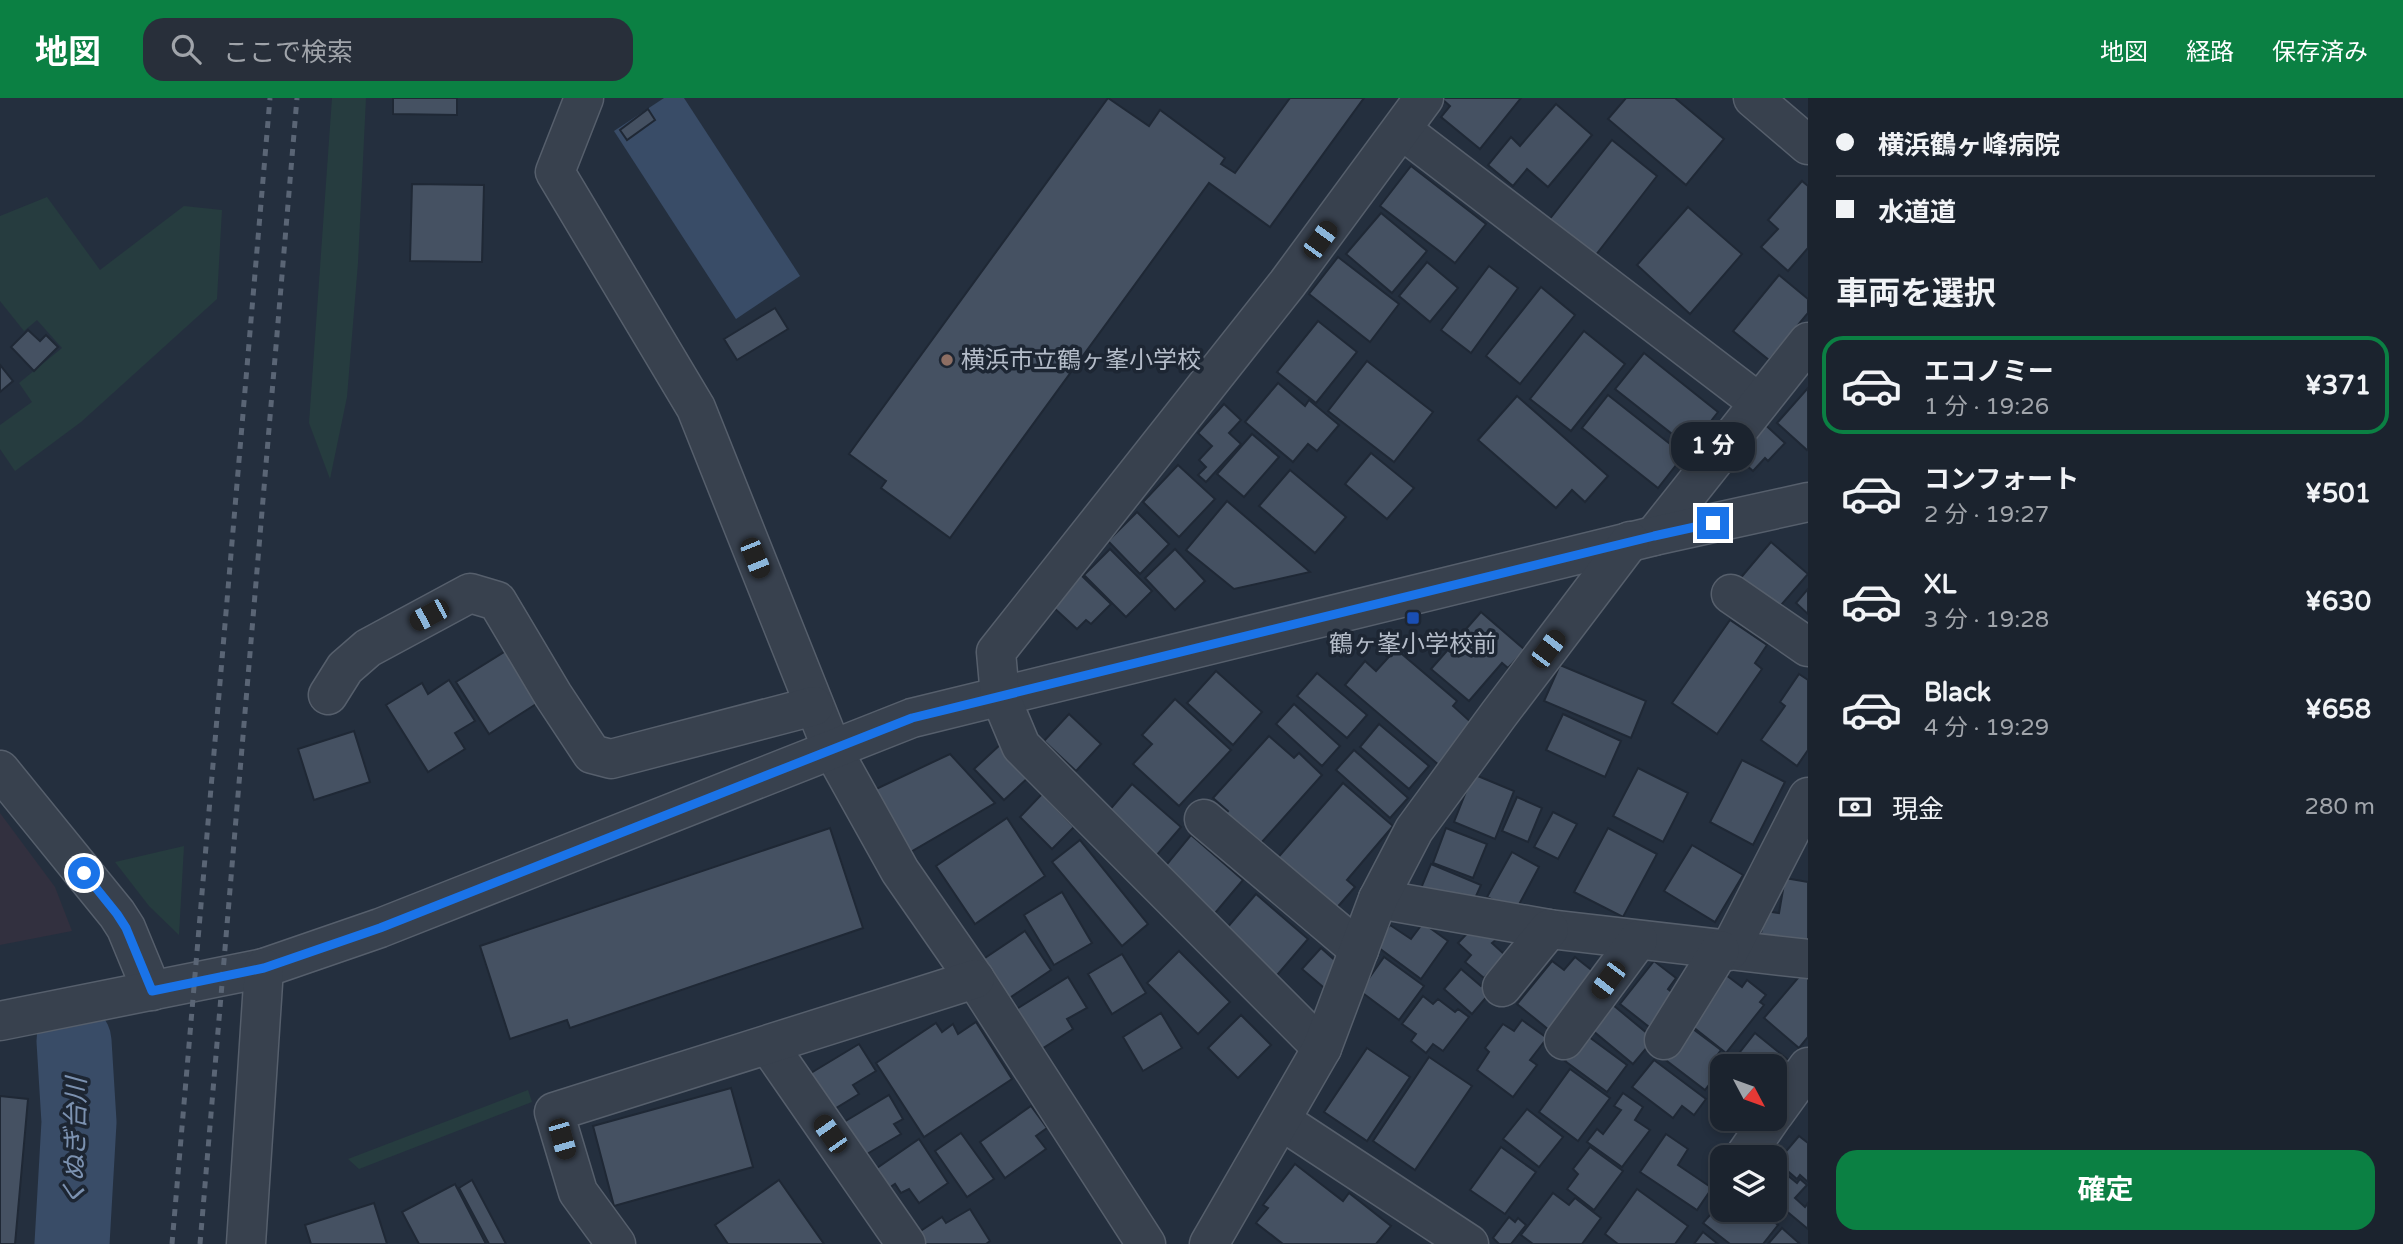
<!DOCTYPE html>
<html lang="ja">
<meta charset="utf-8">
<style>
:root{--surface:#1b232e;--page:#282f3a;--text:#f1f3f6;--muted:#a0a4aa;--line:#39404a;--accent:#0b8043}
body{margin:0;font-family:"Varela Round","Noto Sans JP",sans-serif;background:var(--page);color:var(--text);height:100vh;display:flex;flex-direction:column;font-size:26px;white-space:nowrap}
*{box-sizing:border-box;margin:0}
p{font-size:23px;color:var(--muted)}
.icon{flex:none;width:38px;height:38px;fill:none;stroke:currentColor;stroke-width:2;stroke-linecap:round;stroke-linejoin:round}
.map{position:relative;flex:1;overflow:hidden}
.side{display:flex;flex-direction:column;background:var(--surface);width:595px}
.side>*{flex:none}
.hud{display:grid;align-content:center;height:154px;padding:0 28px;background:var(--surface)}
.needle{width:46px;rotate:131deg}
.controls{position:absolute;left:1710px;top:956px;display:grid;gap:14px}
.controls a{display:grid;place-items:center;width:77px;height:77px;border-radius:14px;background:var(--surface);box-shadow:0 4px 10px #0003,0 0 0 2px var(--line);font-size:35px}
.end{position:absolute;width:32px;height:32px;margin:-16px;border:9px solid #1a73e8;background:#fff;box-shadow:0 0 0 4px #fff}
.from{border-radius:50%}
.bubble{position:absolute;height:49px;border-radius:21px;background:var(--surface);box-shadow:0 4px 10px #0003,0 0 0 2px var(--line);font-size:23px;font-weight:700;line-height:49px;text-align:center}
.car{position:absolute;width:21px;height:42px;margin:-21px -10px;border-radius:9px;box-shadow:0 0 5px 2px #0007;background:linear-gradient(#222 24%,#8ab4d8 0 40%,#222 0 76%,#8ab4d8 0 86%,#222 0)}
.hud b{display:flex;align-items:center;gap:24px;height:66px;font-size:26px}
.hud b+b{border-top:2px solid var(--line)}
.hud i{width:18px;height:18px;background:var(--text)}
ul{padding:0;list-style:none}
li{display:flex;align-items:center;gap:21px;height:98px;margin:0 14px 10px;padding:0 14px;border:4px solid transparent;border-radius:21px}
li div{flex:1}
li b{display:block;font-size:26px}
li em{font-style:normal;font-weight:700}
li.current{border-color:var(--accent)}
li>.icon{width:63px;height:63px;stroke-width:1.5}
h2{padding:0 28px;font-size:32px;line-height:84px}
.pay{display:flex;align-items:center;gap:18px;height:77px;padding:0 28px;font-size:26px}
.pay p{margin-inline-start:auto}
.primary-button{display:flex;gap:14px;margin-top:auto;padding:14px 28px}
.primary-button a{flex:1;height:80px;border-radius:21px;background:var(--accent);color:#fff;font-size:28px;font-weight:700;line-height:80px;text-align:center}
header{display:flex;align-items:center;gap:42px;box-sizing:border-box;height:98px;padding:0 35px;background:var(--accent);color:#fff}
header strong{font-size:33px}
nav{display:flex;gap:38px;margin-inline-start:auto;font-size:24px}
.search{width:490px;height:63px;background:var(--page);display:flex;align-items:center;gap:18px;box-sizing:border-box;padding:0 24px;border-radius:21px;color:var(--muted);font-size:26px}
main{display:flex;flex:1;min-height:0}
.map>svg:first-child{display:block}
.medical{fill:#32303f}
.green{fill:#263c3f}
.water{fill:#394c67}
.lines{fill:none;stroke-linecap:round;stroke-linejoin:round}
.river{stroke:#394c67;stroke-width:75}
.building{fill:#455162;stroke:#1f2835;stroke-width:2}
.minor-casing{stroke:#565f6c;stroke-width:41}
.minor{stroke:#38414e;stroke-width:38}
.rail{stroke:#5a6575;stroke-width:5;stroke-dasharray:7 7;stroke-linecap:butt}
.route{stroke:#1a73e8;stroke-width:9}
.education-dot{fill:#8d6e63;stroke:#1d2633;stroke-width:2.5}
.transit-dot{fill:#1a4fb4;stroke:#1d2633;stroke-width:2.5}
.labels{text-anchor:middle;stroke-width:7;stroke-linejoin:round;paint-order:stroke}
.poi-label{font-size:24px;fill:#b4bcc9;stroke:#1d2633;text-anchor:start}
.water-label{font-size:26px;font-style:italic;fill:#7c92b1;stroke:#1d2633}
</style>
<header>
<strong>地図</strong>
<div class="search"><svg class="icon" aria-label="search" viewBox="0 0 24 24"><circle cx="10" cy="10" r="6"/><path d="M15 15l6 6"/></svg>ここで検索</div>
<nav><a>地図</a><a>経路</a><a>保存済み</a></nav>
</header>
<main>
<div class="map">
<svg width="1808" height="1146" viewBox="0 0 1808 1146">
<rect width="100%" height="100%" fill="#242f3e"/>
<polygon class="medical" points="0,715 55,789 72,833 0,847"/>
<g class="green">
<polygon points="332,0 366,0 358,165 347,299 330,381 309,325"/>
<polygon points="47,99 100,172 184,108 222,112 217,201 81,324 15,373 0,351 0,327 32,304 19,285 62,250 37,222 24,233 0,203 0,118"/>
<polygon points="184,748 179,837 149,808 115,764"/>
<polygon points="528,992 532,1004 359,1071 348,1061"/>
</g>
<polygon class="water" points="664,0 684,0 800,178 736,221 614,33"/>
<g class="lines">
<polyline class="river" points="72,1146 79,1024 74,943"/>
</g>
<g class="building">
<polygon points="393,0 457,0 457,17 393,16"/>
<polygon points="1108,0 1149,28 1160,12 1225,60 1221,66 1235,75 1290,0 1364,0 1270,129 1209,85 950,440 881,390 886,383 849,356"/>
<polygon points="1441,0 1521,0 1480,51 1441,19 1450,8"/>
<polygon points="1626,0 1675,0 1724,41 1686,87 1608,21"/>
<polygon points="1556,6 1592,37 1548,89 1527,71 1513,88 1488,67 1511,39 1520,48"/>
<polygon points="648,11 655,22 627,42 620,32"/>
<polygon points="1612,42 1657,78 1595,158 1549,122"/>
<polygon points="1411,68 1486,126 1455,165 1380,108"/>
<polygon points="1802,83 1808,88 1808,150 1788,173 1761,149 1778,131 1768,122"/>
<polygon points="412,86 484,87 482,164 410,163"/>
<polygon points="1688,109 1742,156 1690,216 1637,167"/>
<polygon points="1381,115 1427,153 1392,195 1346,156"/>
<polygon points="1338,159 1399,206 1370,244 1309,196"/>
<polygon points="1427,164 1458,190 1430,224 1399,198"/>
<polygon points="1489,168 1518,190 1471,255 1441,232"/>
<polygon points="1779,177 1808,201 1808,215 1769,262 1733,233"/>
<polygon points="1541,189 1575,217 1520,286 1486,258"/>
<polygon points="775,210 788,231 737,262 724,241"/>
<polygon points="1318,223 1357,254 1316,305 1277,274"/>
<polygon points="28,232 40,243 46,237 58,249 34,273 11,249"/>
<polygon points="1584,233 1625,266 1571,333 1530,301"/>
<polygon points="1644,255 1718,314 1690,350 1615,291"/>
<polygon points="1367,263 1433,314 1394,364 1328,313"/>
<polygon points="0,267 13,283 0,294"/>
<polygon points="1278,285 1305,308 1309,302 1339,327 1317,353 1308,346 1293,364 1245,324"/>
<polygon points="1808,290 1808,351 1807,352 1777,325"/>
<polygon points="1608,297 1684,357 1658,390 1582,330"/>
<polygon points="1517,298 1608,378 1585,404 1572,392 1556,410 1478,342"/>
<polygon points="1224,306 1241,322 1229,335 1241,346 1206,384 1198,377 1206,369 1199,362 1212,348 1198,335"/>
<polygon points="1759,321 1785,345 1768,363 1765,360 1753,373 1730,353"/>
<polygon points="1252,336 1279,359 1244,399 1217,376"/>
<polygon points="1371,355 1414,390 1387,421 1345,386"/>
<polygon points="1178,367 1215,401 1179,439 1143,404"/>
<polygon points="1290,372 1346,419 1315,455 1259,408"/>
<polygon points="1227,403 1310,474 1234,491 1186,452"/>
<polygon points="1137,414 1169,446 1140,476 1108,443"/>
<polygon points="1771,444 1808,476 1775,514 1738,483"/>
<polygon points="1110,451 1152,493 1126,519 1084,477"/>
<polygon points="1175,451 1205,483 1175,512 1145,480"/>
<polygon points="1081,477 1111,506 1091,526 1086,522 1077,531 1052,508"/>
<polygon points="1808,491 1808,516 1796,505"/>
<polygon points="1481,514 1525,552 1508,570 1502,565 1469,603 1431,571"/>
<polygon points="1730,522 1767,547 1755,565 1762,571 1717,636 1672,605"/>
<polygon points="512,549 544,601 489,636 456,584"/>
<polygon points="1396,551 1457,603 1453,608 1474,627 1440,668 1345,587 1365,563 1376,573"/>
<polygon points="1560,567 1646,603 1631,640 1544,603"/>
<polygon points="1216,573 1262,614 1233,647 1187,605"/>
<polygon points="1317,575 1367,617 1347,640 1297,598"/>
<polygon points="1799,576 1808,582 1808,652 1797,668 1761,642 1785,608 1780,604"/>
<polygon points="449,582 475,623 455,635 465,651 428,674 386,607 422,585 428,596"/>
<polygon points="1175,601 1231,652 1179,708 1133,666 1152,646 1142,637"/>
<polygon points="1294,606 1340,648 1322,668 1276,626"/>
<polygon points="1069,616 1101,646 1076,673 1044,643"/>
<polygon points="1563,616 1621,643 1605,679 1546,652"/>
<polygon points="1379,626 1429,668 1409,691 1360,649"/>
<polygon points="354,633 370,684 314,702 298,651"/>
<polygon points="1269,638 1294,660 1299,655 1322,677 1252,755 1218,725 1228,713 1213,700"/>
<polygon points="1002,645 1032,676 1004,702 974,671"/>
<polygon points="1354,652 1408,700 1390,720 1336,672"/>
<polygon points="950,656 995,705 907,756 874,692"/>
<polygon points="1742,662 1785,684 1753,747 1710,724"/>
<polygon points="1638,670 1688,695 1663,744 1613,718"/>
<polygon points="1473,676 1514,693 1495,741 1454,724"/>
<polygon points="1343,685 1393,728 1347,782 1355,789 1327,821 1268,771"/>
<polygon points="1132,686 1181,729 1156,758 1107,715"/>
<polygon points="1042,696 1074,729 1052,751 1020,719"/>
<polygon points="1517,699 1542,710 1528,744 1502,733"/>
<polygon points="1553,714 1577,726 1558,761 1534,749"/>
<polygon points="1007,720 1045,778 975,826 936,768"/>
<polygon points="830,730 863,830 570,930 567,922 510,941 480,848"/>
<polygon points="1446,730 1487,746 1473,780 1433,765"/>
<polygon points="1608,730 1657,756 1623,819 1574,794"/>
<polygon points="1191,737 1243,782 1210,821 1158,777"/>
<polygon points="1080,742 1148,826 1122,848 1052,764"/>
<polygon points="1692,747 1743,777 1715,824 1664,793"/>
<polygon points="1512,754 1539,769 1515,814 1487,799"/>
<polygon points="1431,766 1481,787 1468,816 1419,795"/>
<polygon points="1785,780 1808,784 1808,850 1760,841 1765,813 1779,815"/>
<polygon points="1062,794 1092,845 1054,867 1024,817"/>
<polygon points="1256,796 1308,841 1272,883 1220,838"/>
<polygon points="1478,824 1497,841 1492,845 1505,857 1484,880 1465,864 1471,857 1458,845"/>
<polygon points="1423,825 1448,843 1421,881 1375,847 1390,827 1411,841"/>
<polygon points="1025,833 1051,872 1008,901 982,862"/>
<polygon points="1321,850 1347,873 1329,894 1302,871"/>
<polygon points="1179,853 1230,904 1198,936 1147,885"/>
<polygon points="1122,856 1146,895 1112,916 1088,876"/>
<polygon points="1384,859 1424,888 1399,922 1360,893"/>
<polygon points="1575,859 1594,874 1554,936 1517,906 1552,863 1564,872"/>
<polygon points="1654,863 1676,880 1668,891 1679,900 1653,932 1620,906"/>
<polygon points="1497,869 1489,896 1472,916 1444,891 1461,871 1481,888"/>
<polygon points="1803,874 1808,878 1808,939 1799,950 1764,920"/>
<polygon points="1726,877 1742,889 1747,882 1766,897 1760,904 1764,907 1726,955 1688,925"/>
<polygon points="1068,879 1087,910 1067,921 1073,931 1040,952 1015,912"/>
<polygon points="1423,898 1433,906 1438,901 1455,914 1458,911 1469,919 1443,953 1433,946 1426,955 1411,943 1416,936 1402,926"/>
<polygon points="1607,902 1654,941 1633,966 1586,927"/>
<polygon points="1161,915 1182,950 1143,973 1123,939"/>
<polygon points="1241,917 1271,947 1238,980 1208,950"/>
<polygon points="1522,922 1547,940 1530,962 1537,967 1513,999 1477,972 1489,954 1485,950 1503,926 1514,933"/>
<polygon points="976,924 1012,981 924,1039 876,965 936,925 942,934 953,926 958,936"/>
<polygon points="1689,928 1721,952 1715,960 1724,967 1705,992 1663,960"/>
<polygon points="1755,935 1792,965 1774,985 1774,968 1729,968"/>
<polygon points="1585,936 1627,967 1607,994 1565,963"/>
<polygon points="859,946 876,973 853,987 859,996 823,1018 801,981"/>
<polygon points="1367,950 1410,979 1367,1043 1324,1014"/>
<polygon points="1429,959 1472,988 1415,1072 1373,1043"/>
<polygon points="1654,962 1706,1001 1694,1017 1682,1008 1673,1020 1632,989"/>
<polygon points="1570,971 1610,1000 1578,1043 1539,1014"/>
<polygon points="1722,976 1722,993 1714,986"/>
<polygon points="731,990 753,1069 614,1108 593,1028"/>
<polygon points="1623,995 1643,1009 1635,1022 1650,1032 1622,1069 1587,1044 1597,1031 1603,1036 1621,1012 1614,1008"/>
<polygon points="889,997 903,1021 894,1026 901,1036 855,1063 834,1030"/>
<polygon points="0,998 28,1001 15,1146 0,1146"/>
<polygon points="1031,1008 1047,1030 1036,1038 1046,1051 1005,1080 980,1044"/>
<polygon points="1527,1011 1563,1039 1539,1069 1503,1041"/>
<polygon points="961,1035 994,1081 967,1099 935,1053"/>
<polygon points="1666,1036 1688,1051 1678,1067 1712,1090 1697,1112 1640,1074"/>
<polygon points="1799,1038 1808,1045 1808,1084 1800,1077 1797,1081 1777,1064"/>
<polygon points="919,1041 948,1085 919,1105 909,1091 901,1095 895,1086 880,1096 867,1077"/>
<polygon points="1501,1049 1536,1074 1505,1116 1470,1092"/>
<polygon points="1590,1049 1623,1073 1594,1112 1567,1091 1578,1076 1573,1071"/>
<polygon points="1295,1066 1343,1103 1349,1095 1391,1128 1376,1146 1283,1146 1256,1125 1268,1110 1263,1107"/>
<polygon points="1781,1072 1797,1085 1800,1081 1807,1087 1795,1100 1805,1109 1808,1105 1808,1131 1785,1112 1777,1121 1764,1111 1774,1111 1774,1080"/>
<polygon points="472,1082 506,1146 489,1146 459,1090"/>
<polygon points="779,1082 824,1146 728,1146 715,1127"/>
<polygon points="455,1086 486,1146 419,1146 402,1114"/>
<polygon points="1637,1091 1688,1128 1675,1146 1618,1146 1605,1136"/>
<polygon points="1553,1095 1569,1107 1575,1100 1601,1120 1582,1146 1533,1146 1521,1137"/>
<polygon points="1722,1103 1722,1111 1759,1111 1778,1127 1763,1146 1730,1146 1703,1125"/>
<polygon points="374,1105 387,1146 311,1146 305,1127"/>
<polygon points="970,1111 990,1143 986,1146 918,1146 913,1138 942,1119 946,1125"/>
<polygon points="1509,1119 1515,1124 1518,1120 1526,1127 1511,1146 1499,1146 1493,1140"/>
<polygon points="1782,1130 1800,1146 1768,1146"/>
<polygon points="1703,1134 1718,1146 1694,1146"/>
</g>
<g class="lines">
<defs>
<g id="minor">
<polyline points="584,0 555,74 696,310 832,651 900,773 975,881 1146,1146"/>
<polyline points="1753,0 1808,47"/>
<polyline points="1402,32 1759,305"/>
<polyline points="1654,438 1808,244"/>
<polyline points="1731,496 1808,549"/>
<polyline points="328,597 345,570 368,550 470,495 497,503 553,597 592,656 611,661 814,608"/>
<polyline points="0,672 117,816 126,830 152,893"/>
<polyline points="1204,721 1359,852"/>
<polyline points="1378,801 1549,831 1808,861"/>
<polyline points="1729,853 1808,699"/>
<polyline points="1502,889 1549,831"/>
<polyline points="0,923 264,870 380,830 912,620 1654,438 1808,404"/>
<polyline points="1564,942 1638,842"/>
<polyline points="1664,942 1720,852"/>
<polyline points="769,948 906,1146"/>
<polyline points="1322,950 1021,648 1000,598 996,554 1287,186 1424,0"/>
<polyline points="1774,1016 1808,969"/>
<polyline points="1282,1023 1469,1146"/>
<polyline points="1744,1059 1771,1020"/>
<polyline points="246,1146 264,870"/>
<polyline points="616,1146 578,1094 554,1014 975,881"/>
<polyline points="1209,1146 1322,950 1378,801 1414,732 1499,616 1630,443"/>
</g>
</defs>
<use href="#minor" class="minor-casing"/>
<use href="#minor" class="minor"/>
<g class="rail">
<polyline points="172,1146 270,0"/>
<polyline points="200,1146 297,0"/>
</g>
</g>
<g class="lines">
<polyline class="route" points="84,775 117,816 126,830 152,893 264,870 380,830 912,620 1654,438 1713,425"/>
</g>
<circle class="education-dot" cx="947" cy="262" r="7"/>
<rect class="transit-dot" x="1406" y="513" width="14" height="14" rx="3.5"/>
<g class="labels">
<g class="poi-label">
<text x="961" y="270">横浜市立鶴ヶ峯小学校</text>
<text x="1413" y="554" text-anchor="middle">鶴ヶ峯小学校前</text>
</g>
<g class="water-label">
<text transform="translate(75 1044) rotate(-89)" y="9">くぬぎ台川</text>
</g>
</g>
</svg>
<div class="controls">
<a><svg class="needle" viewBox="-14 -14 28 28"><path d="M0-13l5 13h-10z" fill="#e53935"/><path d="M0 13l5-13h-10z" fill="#a0a4aa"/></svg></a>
<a><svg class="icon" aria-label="layers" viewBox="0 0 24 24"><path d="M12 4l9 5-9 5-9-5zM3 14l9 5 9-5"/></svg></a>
</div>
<i class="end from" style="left:84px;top:775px"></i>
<i class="end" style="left:1713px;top:425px"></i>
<div class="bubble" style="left:1671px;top:324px;width:84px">1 分</div>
<i class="car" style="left:1320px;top:142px;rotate:36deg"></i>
<i class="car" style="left:755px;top:460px;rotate:158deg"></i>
<i class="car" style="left:429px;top:517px;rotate:242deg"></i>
<i class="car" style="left:1548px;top:551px;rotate:37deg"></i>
<i class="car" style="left:1608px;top:882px;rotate:217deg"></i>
<i class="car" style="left:830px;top:1036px;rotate:325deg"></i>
<i class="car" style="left:562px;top:1041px;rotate:164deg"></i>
</div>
<section class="side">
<div class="hud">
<b><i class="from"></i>横浜鶴ヶ峰病院</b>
<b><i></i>水道道</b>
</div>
<h2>車両を選択</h2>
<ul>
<li class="current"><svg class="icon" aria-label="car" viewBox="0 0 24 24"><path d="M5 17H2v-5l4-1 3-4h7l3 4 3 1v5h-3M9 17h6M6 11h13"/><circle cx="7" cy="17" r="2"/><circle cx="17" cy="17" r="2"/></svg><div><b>エコノミー</b><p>1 分 · 19:26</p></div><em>¥371</em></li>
<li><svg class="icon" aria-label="car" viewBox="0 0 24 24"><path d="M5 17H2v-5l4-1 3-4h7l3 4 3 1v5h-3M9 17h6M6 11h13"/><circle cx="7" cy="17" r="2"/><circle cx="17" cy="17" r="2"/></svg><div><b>コンフォート</b><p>2 分 · 19:27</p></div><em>¥501</em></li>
<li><svg class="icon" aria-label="car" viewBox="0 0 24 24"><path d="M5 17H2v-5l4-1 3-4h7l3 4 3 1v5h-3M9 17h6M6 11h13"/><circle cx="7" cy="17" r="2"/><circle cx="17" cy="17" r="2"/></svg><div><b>XL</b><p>3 分 · 19:28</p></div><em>¥630</em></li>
<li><svg class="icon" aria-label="car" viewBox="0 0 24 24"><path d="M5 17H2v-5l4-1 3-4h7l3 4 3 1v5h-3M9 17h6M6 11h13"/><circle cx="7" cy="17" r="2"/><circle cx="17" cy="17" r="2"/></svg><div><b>Black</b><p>4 分 · 19:29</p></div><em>¥658</em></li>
</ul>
<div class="pay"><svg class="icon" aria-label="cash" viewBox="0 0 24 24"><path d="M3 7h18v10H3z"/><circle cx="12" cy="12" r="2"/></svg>現金<p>280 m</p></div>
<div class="primary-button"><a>確定</a></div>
</section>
</main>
